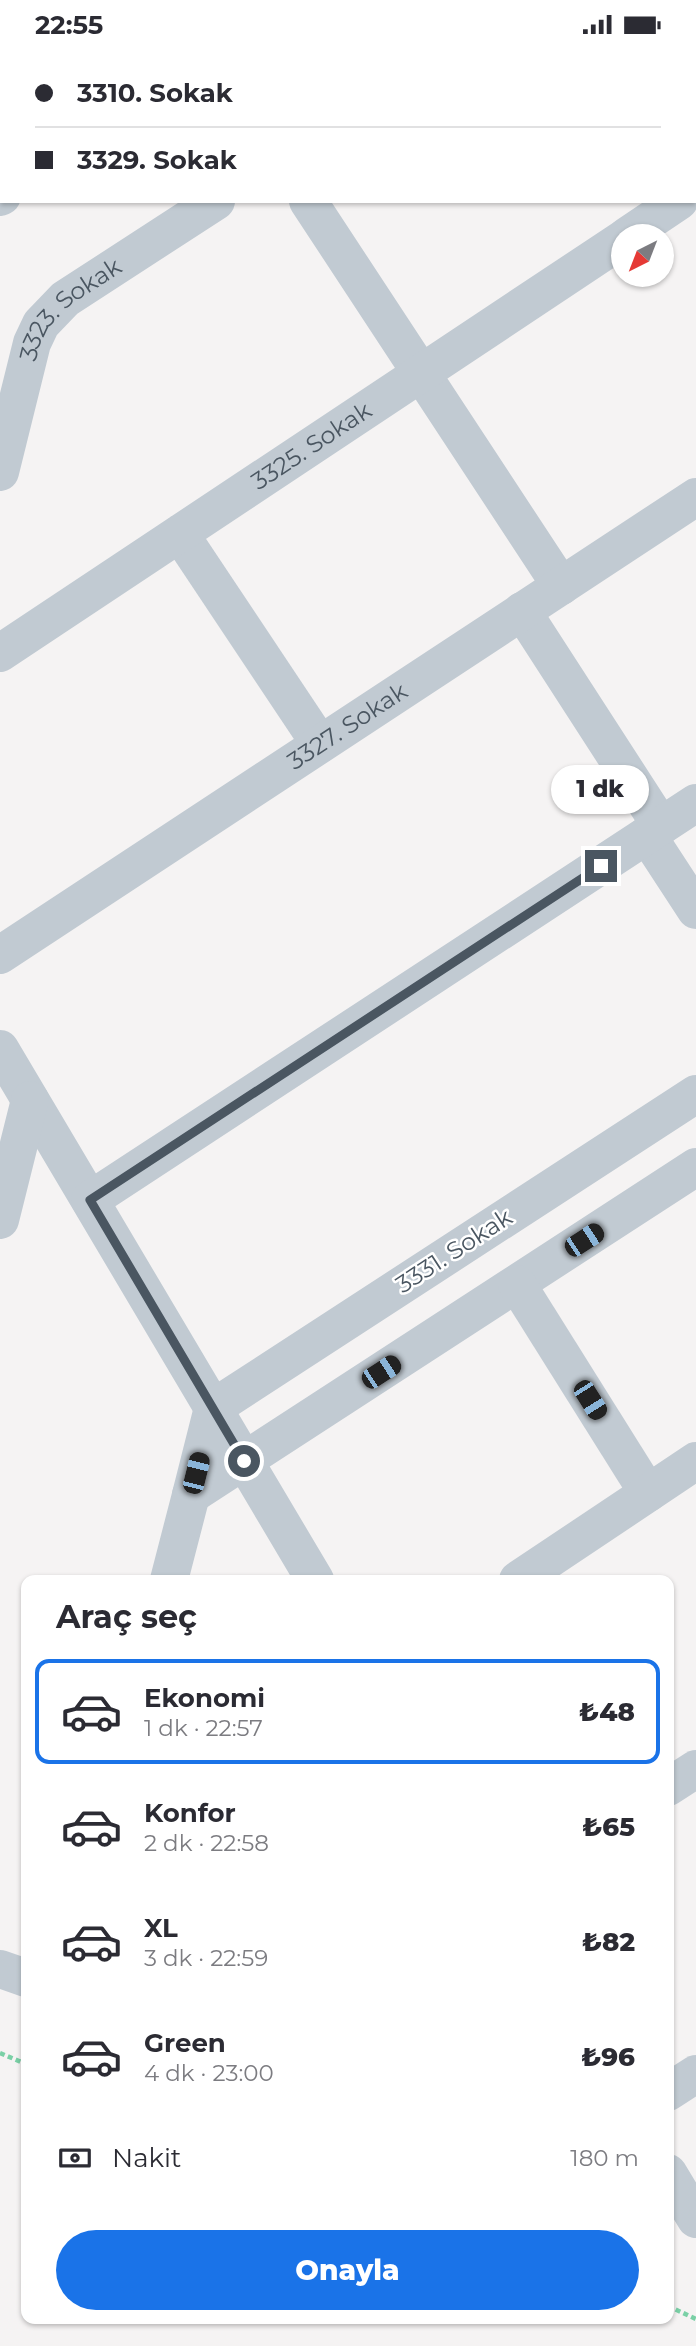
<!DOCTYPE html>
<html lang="tr">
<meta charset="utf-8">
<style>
:root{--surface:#fff;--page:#f2f2f3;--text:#2b2b33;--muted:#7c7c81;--line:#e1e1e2;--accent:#1a73e8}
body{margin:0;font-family:Montserrat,sans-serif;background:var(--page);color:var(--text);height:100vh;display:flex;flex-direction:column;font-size:26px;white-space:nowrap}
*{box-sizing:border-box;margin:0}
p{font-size:23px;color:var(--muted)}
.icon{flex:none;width:38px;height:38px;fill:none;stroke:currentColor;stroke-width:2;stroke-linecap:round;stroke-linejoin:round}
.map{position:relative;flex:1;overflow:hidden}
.side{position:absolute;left:21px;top:1526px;width:653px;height:749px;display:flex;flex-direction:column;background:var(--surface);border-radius:14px;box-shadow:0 2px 5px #0004}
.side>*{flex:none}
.banner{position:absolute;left:0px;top:0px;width:696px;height:154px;box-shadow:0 2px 5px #0004;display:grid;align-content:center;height:154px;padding:0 35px;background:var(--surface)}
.needle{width:46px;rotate:222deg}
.fabs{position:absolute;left:611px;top:175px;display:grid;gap:14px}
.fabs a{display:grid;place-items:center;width:63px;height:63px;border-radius:50%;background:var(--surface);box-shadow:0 2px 5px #0004;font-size:35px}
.end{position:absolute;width:32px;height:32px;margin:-16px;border:9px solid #4a5661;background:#fff;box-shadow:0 0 0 4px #fff}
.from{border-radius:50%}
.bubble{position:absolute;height:49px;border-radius:24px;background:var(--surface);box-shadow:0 2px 5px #0004;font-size:23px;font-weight:800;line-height:49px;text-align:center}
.car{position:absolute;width:21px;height:42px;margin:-21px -10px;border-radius:9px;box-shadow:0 0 5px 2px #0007;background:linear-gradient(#222 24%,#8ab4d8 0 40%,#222 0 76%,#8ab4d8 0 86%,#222 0)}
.banner b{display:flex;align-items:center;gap:24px;height:66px;font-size:26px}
.banner b+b{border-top:2px solid var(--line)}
.banner i{width:18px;height:18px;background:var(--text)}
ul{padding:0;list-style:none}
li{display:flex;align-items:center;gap:21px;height:105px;margin:0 14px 10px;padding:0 21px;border:4px solid transparent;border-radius:14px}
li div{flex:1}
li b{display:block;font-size:26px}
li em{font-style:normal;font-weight:800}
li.active{border-color:var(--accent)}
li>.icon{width:63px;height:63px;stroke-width:1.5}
h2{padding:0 35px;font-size:32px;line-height:84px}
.pay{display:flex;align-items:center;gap:18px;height:77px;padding:0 35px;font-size:26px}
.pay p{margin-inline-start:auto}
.primary-button{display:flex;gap:14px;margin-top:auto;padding:14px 35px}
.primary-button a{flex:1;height:80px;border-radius:42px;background:var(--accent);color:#fff;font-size:28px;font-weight:800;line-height:80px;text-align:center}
.status{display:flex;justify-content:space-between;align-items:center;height:49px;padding:0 35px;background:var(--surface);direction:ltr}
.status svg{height:19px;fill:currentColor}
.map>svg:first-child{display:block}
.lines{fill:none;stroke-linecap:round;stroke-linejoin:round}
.path{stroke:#7ad0a6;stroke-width:4.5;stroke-dasharray:5 3.5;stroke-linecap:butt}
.minor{stroke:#c1cad2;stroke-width:38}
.route{stroke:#4a5661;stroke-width:9}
.labels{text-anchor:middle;stroke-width:5;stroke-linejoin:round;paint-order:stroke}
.street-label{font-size:24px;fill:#4a5661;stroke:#fff}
</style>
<div class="status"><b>22:55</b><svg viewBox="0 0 49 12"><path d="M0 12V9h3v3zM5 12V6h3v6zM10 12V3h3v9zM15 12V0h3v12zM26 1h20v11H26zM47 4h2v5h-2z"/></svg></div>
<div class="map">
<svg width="696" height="2297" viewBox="0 0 696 2297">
<rect width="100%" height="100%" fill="#f5f3f3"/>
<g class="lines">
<g class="path">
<polyline points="0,2004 26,2015"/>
<polyline points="668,2257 696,2270"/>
</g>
<g class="minor">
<polyline points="616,0 617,2"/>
<polyline points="223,2 226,0"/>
<polyline points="449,2 452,0"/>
<polyline points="0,148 2,147"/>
<polyline points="308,152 561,537"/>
<polyline points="627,187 679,152"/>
<path id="s1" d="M0,423L32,294L41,275L65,250L216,152"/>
<polyline points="180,485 320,695"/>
<polyline points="522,562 661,777"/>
<path id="s2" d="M0,604L623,190"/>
<polyline points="647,786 696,861"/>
<path id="s3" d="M0,906L696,448"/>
<polyline points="0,1000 315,1531"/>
<polyline points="696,1045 213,1359 191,1446 696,1118"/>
<polyline points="90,1151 696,754"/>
<polyline points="0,1171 30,1051"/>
<polyline points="517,1235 648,1444"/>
<polyline points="169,1531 191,1446"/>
<polyline points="518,1531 696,1412"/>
<polyline points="668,1738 696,1720"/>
<polyline points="0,1920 26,1929"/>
<polyline points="668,2043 696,2025"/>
<polyline points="668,2124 696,2170"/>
</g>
</g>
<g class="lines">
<polyline class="route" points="244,1412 90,1151 601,817"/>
</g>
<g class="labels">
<g class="street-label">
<text dy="8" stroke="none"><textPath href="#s1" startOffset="184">3323. Sokak</textPath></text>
<text dy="8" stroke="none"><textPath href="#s2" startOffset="374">3325. Sokak</textPath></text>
<text dy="8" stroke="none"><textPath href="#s3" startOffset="416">3327. Sokak</textPath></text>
<text transform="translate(454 1202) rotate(-33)" y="8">3331. Sokak</text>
</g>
</g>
</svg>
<div class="fabs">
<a><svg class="needle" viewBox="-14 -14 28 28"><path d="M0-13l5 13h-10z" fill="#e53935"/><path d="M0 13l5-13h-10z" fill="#7c7c81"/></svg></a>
</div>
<i class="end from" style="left:244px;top:1412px"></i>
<i class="end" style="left:601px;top:817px"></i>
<div class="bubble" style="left:551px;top:716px;width:98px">1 dk</div>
<i class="car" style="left:584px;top:1191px;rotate:57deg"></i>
<i class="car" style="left:381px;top:1323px;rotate:57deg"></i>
<i class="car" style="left:590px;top:1351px;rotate:148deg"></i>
<i class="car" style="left:196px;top:1424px;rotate:14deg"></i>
<div class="banner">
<b><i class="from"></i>3310. Sokak</b>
<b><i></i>3329. Sokak</b>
</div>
<section class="side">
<h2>Araç seç</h2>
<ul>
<li class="active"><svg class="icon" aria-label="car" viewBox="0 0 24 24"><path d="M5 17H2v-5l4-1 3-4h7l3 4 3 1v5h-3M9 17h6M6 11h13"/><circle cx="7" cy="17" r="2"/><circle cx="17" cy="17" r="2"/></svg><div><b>Ekonomi</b><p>1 dk · 22:57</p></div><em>₺48</em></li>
<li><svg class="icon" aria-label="car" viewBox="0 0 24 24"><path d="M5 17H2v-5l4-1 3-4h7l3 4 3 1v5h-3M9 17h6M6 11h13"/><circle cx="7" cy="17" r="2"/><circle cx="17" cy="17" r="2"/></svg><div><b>Konfor</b><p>2 dk · 22:58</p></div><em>₺65</em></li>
<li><svg class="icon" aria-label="car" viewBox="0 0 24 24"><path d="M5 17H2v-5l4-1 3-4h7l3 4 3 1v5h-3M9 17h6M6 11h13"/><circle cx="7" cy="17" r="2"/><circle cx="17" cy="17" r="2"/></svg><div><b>XL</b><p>3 dk · 22:59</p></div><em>₺82</em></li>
<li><svg class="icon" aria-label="car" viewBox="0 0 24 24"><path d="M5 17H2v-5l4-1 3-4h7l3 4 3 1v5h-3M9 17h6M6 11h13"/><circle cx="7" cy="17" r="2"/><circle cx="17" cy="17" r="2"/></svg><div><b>Green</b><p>4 dk · 23:00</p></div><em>₺96</em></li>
</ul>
<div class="pay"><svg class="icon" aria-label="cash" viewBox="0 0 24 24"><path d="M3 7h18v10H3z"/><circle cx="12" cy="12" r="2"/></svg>Nakit<p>180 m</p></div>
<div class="primary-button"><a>Onayla</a></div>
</section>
</div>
